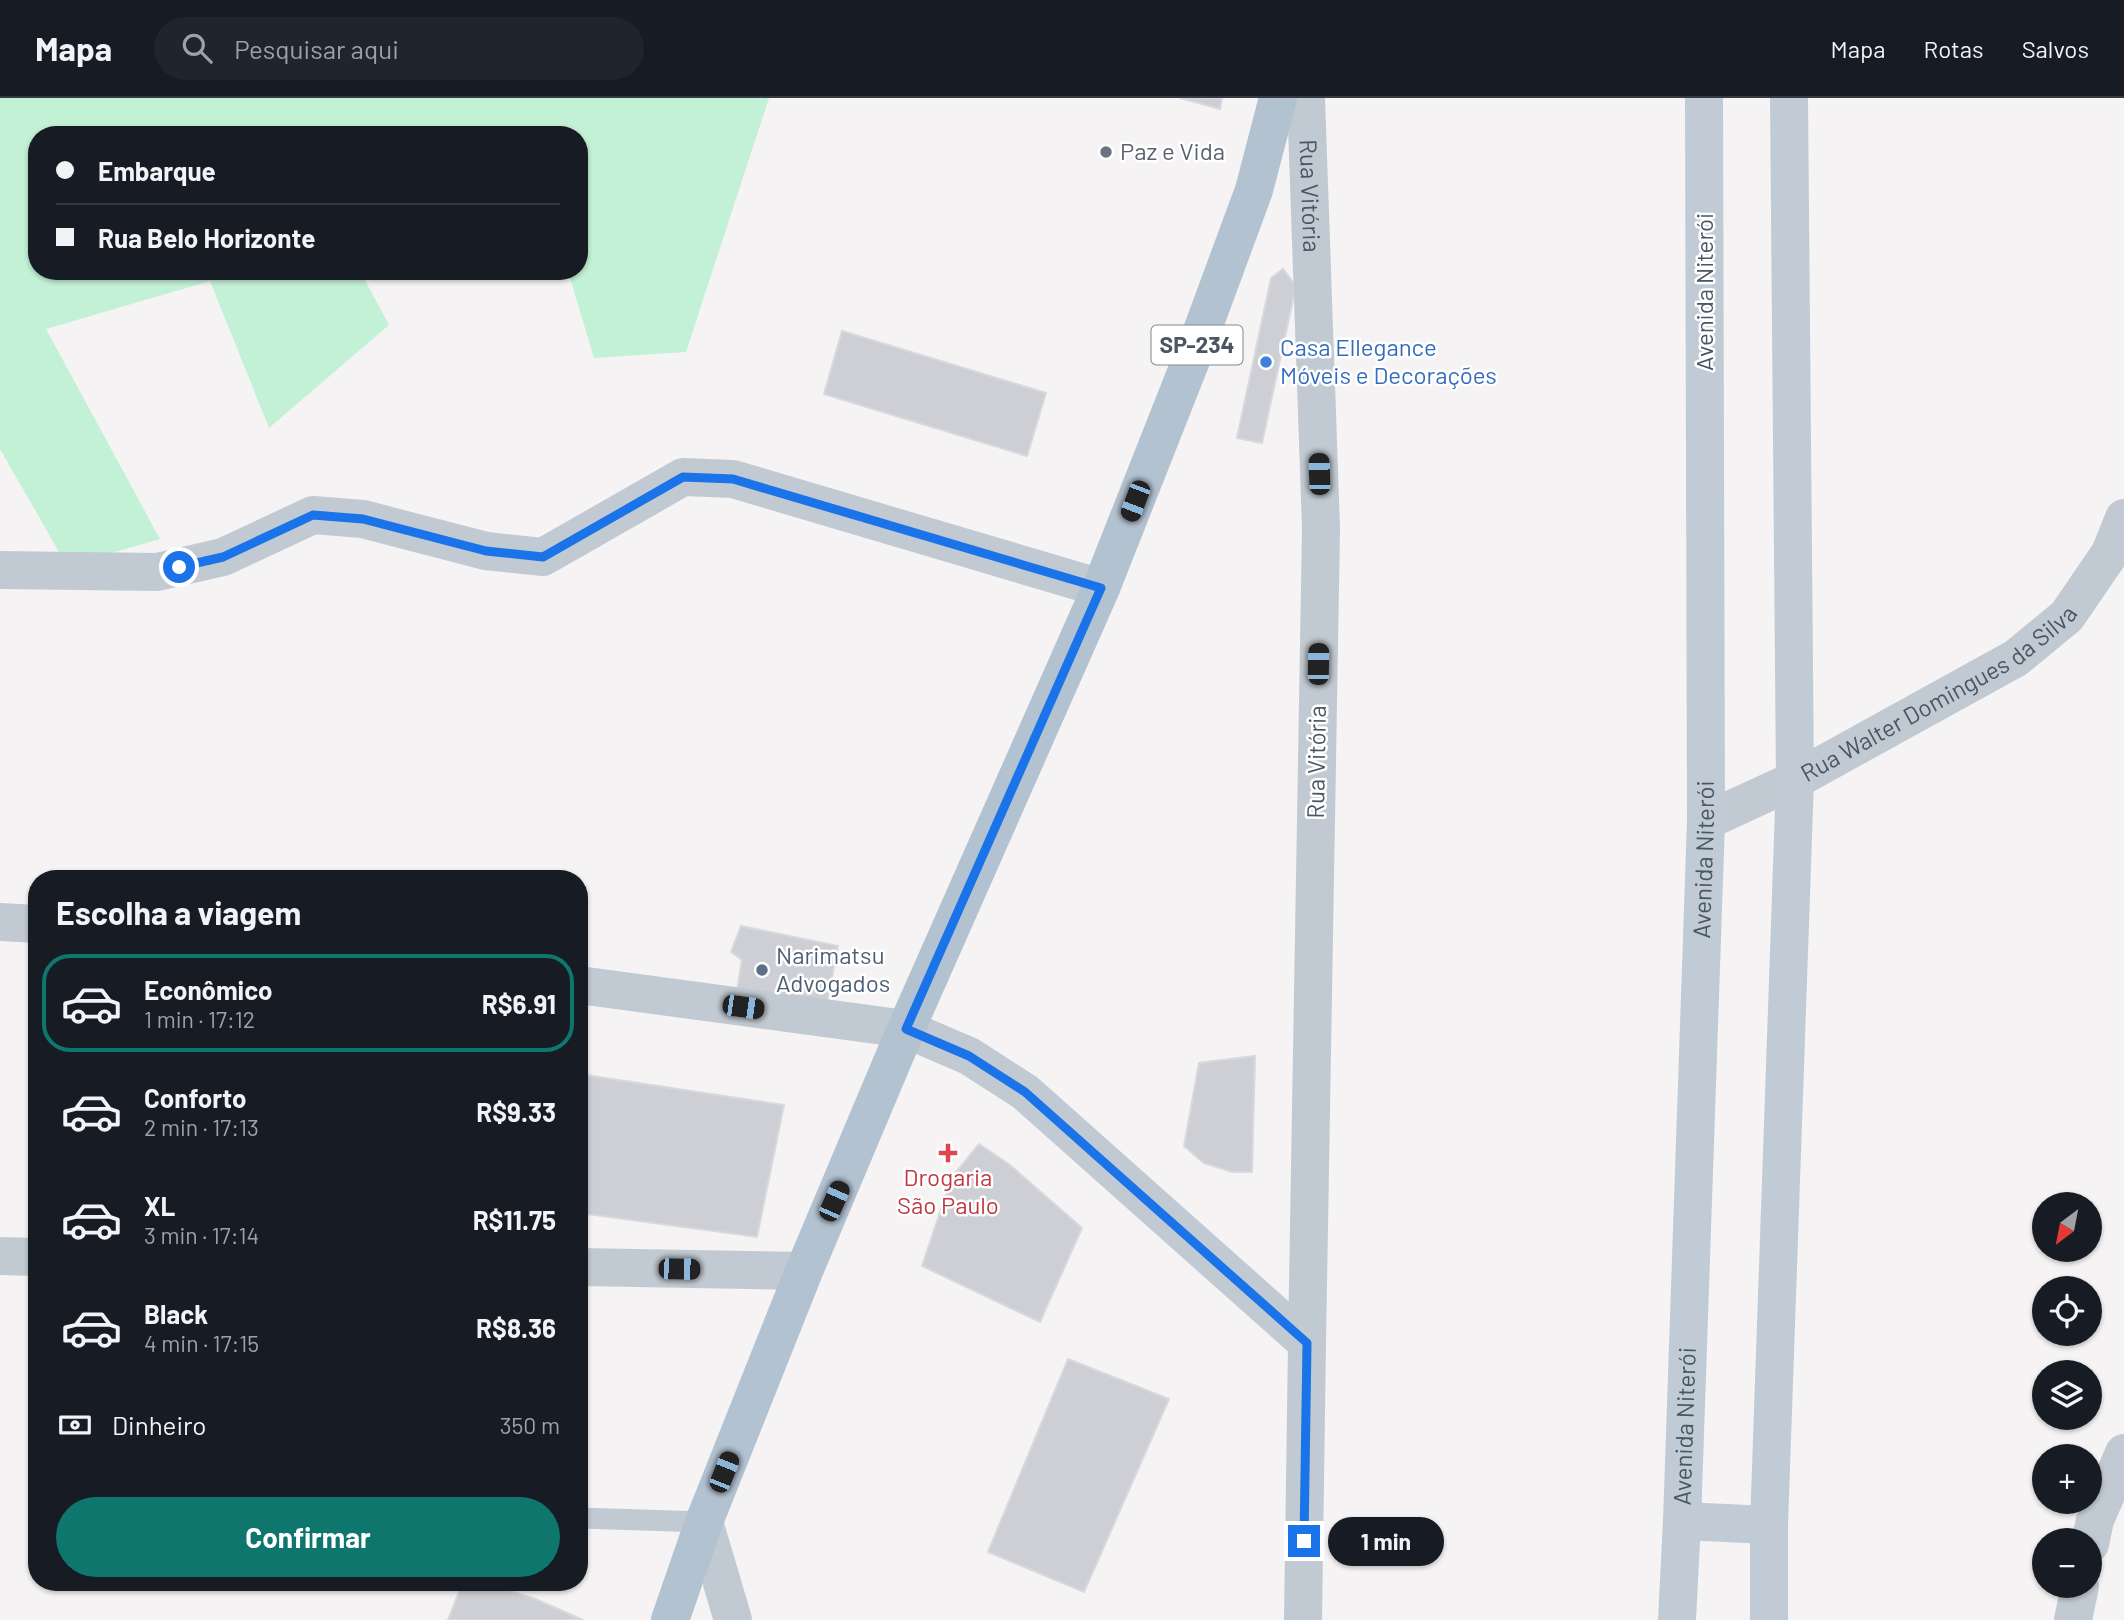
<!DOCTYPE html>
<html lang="pt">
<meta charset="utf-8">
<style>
:root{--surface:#171b24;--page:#20242c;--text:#f1f3f6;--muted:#9ea1a6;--line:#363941;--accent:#0f766e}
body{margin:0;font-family:Barlow,sans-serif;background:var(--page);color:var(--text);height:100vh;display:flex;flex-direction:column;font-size:26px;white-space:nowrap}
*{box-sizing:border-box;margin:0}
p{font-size:23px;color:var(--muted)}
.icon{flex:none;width:38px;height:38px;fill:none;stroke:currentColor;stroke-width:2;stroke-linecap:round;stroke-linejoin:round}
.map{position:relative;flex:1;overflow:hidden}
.panel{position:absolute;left:28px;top:772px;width:560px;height:721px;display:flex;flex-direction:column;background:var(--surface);border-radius:28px;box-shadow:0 2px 5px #0004}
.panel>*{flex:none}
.top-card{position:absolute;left:28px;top:28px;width:560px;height:154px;border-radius:28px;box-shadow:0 2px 5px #0004;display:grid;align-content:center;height:154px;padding:0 28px;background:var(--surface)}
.needle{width:46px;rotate:212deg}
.controls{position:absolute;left:2032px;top:1094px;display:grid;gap:14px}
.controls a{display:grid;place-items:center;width:70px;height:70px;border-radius:50%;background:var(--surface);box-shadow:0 2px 5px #0004;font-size:35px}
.end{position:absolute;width:32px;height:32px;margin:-16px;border:9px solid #1a73e8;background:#fff;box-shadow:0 0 0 4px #fff}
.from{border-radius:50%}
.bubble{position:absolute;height:49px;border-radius:24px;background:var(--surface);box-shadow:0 2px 5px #0004;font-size:23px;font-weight:700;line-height:49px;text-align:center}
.car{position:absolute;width:21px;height:42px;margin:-21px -10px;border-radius:9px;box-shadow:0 0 5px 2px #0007;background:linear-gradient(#222 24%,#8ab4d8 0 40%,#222 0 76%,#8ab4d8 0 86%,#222 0)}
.top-card b{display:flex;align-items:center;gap:24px;height:66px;font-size:26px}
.top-card b+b{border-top:2px solid var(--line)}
.top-card i{width:18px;height:18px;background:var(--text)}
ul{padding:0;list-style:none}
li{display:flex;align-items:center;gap:21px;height:98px;margin:0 14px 10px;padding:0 14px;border:4px solid transparent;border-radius:28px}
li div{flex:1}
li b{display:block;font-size:26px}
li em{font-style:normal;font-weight:700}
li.on{border-color:var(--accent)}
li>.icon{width:63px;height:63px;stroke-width:1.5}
h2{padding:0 28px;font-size:32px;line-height:84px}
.pay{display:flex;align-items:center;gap:18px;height:77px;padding:0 28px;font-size:26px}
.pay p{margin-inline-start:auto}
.cta{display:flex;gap:14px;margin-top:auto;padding:14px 28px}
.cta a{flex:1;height:80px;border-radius:42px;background:var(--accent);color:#fff;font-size:28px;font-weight:700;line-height:80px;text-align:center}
header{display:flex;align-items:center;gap:42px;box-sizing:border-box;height:98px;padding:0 35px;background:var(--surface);border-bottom:2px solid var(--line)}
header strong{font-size:33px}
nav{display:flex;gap:38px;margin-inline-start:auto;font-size:24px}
.search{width:490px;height:63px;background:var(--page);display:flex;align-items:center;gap:18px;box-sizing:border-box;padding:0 24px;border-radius:38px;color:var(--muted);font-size:26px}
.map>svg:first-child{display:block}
.green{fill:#c3f1d5}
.building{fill:#cdcfd5;stroke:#d7d9de;stroke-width:2}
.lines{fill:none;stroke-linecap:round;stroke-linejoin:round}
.lane{stroke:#c1cad2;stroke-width:21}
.street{stroke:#c1cad2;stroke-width:38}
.secondary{stroke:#c1cbd6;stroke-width:38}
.primary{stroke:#b3c2d1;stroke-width:38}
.route{stroke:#1a73e8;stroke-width:9}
.worship-dot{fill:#6b7280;stroke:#fff;stroke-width:2.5}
.shop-dot{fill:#3f7fe0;stroke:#fff;stroke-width:2.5}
.service-dot{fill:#5c6f8a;stroke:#fff;stroke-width:2.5}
.health-dot{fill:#e0444e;stroke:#fff;stroke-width:2.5}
.labels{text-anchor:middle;stroke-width:5;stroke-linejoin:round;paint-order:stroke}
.shield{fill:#fff;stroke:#808990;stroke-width:2}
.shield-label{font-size:23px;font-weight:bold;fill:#4a5661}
.worship-label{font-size:24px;fill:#5b616d;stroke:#fff;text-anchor:start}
.street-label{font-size:24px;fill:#4a5661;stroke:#fff}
.shop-label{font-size:24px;fill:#366cbe;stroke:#fff;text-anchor:start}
.service-label{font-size:24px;fill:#4e5e75;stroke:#fff;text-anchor:start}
.health-label{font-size:24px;fill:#be3a42;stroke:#fff}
</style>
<header>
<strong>Mapa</strong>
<div class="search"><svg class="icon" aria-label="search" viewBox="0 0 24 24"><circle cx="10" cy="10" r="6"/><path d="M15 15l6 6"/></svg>Pesquisar aqui</div>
<nav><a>Mapa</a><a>Rotas</a><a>Salvos</a></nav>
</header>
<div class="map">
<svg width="2124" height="1522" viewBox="0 0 2124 1522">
<rect width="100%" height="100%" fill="#f5f3f3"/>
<polygon class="green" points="0,0 769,0 686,254 594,260 568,173 579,173 579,37 37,37 37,173 360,173 389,227 269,330 210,183 46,231 160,441 67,468 0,351"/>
<g class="building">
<polygon points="1180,0 1222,0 1220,11"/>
<polygon points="1283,171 1296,188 1262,345 1237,340 1271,180"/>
<polygon points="842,233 1046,295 1027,358 824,296"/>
<polygon points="741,828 838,848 827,905 737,892 742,862 731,854"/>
<polygon points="1255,958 1252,1074 1232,1074 1204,1065 1184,1048 1199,965"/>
<polygon points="579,976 784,1007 757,1139 579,1115"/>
<polygon points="979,1046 1010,1067 1082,1130 1040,1224 922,1168 952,1079"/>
<polygon points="1068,1261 1169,1301 1084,1494 988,1454"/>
<polygon points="463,1484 480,1484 533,1500 583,1522 448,1522"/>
</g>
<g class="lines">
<polyline class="lane" points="579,1420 704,1424"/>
<g class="street">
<path id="s1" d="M1306,0L1321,430L1307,1245"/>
<polyline points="0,472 157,474 223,459 313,417 363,421 486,453 543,459 683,379 733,381 1101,490"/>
<path id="s2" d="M1706,723L1795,682L2016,560L2067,518L2110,455L2124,420"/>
<polyline points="0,824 37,826"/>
<polyline points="579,887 906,931 969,958 1025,994 1307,1245 1303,1522"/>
<polyline points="0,1158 37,1159"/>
<polyline points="579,1169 804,1173"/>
<polyline points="704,1424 733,1522"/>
<polyline points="2090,1446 2095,1422 2124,1355"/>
<polyline points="2073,1522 2080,1488"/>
</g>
<g class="secondary">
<polyline points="1682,1423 1769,1427"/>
<path id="s3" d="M1677,1522L1682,1423L1706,723L1704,0"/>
<polyline points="1769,1522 1769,1427 1795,682 1789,0"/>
</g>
<polyline class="primary" points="670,1522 704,1424 804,1173 906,931 1101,490 1195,252 1254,92 1278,0"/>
</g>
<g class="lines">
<polyline class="route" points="179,469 223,459 313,417 363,421 486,453 543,459 683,379 733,381 1101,490 906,931 969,958 1025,994 1307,1245 1304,1443"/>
</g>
<circle class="worship-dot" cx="1106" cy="54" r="7"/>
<circle class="shop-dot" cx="1266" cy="264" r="7"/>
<circle class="service-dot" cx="762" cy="872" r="7"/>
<path class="health-dot" d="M944.5 1044.5h7v7h7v7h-7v7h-7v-7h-7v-7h7z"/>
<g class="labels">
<rect class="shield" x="1151.5" y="227.5" width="91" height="39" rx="5"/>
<g class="shield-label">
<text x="1197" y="255">SP-234</text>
</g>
<g class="worship-label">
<text x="1120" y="62">Paz e Vida</text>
</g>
<g class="street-label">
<text dy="8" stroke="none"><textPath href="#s1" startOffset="98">Rua Vitória</textPath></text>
<text transform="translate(1705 194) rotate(-90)" y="8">Avenida Niterói</text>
<text dy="8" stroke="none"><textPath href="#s2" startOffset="266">Rua Walter Domingues da Silva</textPath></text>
<text transform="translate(1317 664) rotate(-89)" y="8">Rua Vitória</text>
<text dy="8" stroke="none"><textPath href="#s3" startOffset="761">Avenida Niterói</textPath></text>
<text dy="8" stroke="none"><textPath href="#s3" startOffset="194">Avenida Niterói</textPath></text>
</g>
<g class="shop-label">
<text x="1280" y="258">Casa Ellegance<tspan x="1280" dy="28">Móveis e Decorações</tspan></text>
</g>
<g class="service-label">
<text x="776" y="866">Narimatsu<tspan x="776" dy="28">Advogados</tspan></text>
</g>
<g class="health-label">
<text x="948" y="1088">Drogaria<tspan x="948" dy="28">São Paulo</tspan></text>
</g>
</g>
</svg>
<div class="controls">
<a><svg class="needle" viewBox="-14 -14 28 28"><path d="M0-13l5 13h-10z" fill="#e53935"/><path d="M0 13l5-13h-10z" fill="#9ea1a6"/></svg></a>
<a><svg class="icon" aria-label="locate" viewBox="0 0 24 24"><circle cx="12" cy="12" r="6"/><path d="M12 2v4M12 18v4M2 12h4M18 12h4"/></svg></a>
<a><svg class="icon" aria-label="layers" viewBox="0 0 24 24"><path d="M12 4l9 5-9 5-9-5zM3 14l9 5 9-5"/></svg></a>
<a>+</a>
<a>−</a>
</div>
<i class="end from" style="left:179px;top:469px"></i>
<i class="end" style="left:1304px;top:1443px"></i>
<div class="bubble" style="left:1328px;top:1419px;width:116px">1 min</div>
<i class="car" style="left:1319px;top:376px;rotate:358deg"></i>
<i class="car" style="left:1135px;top:403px;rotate:201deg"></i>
<i class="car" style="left:1318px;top:566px;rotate:1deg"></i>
<i class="car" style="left:743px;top:909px;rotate:98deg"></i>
<i class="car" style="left:834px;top:1103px;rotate:24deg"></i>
<i class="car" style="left:679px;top:1171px;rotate:91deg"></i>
<i class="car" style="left:724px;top:1374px;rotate:22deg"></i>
<div class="top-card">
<b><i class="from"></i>Embarque</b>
<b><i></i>Rua Belo Horizonte</b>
</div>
<section class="panel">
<h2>Escolha a viagem</h2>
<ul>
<li class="on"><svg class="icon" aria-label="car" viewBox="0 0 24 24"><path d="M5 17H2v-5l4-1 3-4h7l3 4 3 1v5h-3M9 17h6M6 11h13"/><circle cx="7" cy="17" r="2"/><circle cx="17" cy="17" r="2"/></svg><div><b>Econômico</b><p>1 min · 17:12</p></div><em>R$6.91</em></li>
<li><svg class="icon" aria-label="car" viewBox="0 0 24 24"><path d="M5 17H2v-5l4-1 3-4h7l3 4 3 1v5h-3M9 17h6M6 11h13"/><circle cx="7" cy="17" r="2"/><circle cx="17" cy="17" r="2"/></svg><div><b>Conforto</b><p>2 min · 17:13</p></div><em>R$9.33</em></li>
<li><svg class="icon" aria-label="car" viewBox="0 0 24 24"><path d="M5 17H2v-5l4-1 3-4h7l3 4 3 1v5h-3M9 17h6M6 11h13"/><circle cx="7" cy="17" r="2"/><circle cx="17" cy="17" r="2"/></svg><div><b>XL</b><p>3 min · 17:14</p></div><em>R$11.75</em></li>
<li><svg class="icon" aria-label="car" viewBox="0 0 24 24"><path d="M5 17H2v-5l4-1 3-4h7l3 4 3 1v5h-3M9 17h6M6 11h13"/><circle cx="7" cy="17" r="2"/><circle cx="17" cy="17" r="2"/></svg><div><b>Black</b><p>4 min · 17:15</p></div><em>R$8.36</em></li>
</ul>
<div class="pay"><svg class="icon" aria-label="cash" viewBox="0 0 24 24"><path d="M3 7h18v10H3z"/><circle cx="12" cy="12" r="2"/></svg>Dinheiro<p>350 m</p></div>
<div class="cta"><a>Confirmar</a></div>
</section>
</div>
